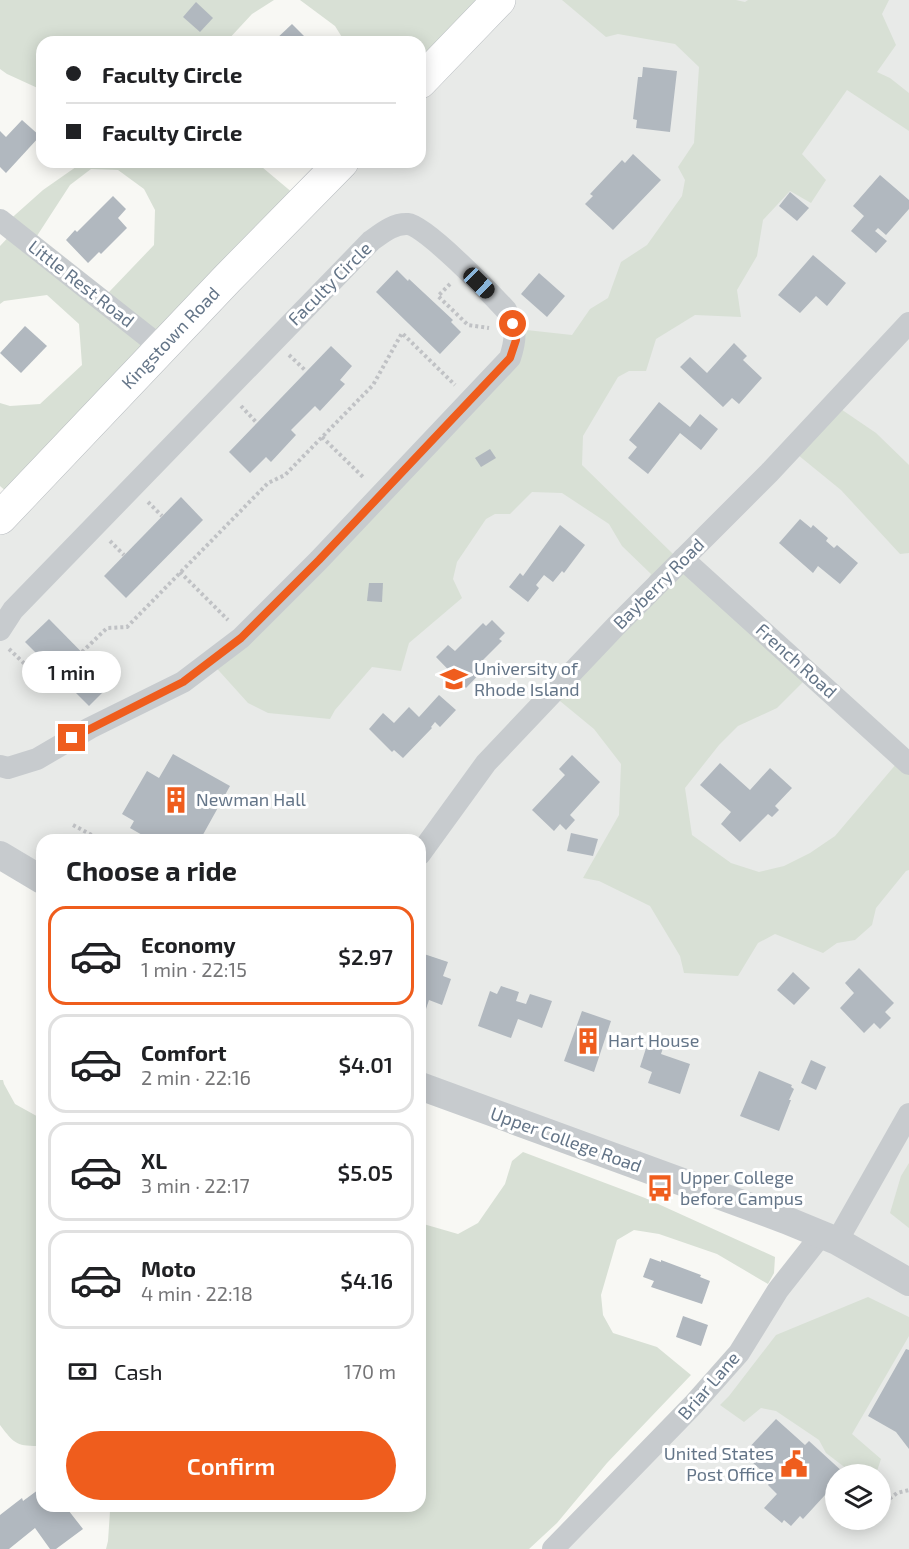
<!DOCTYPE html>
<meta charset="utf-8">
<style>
:root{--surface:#fff;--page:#f2f2f2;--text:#202124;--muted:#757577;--line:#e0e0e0;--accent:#ef5d1d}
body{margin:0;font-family:"Exo 2",sans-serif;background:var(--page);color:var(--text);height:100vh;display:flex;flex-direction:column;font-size:22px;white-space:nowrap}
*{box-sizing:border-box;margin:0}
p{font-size:20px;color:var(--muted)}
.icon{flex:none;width:33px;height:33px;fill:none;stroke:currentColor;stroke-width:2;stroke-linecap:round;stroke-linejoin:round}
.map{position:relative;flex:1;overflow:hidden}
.side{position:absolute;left:36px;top:834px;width:390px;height:678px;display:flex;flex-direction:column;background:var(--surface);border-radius:18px;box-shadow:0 3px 15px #0003}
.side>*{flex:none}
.guide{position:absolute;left:36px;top:36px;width:390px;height:132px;border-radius:18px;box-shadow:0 3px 15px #0003;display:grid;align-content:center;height:132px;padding:0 30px;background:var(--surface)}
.controls{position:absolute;left:825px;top:1464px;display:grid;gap:12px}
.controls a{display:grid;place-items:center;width:66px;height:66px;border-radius:50%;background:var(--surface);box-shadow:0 3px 15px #0003;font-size:30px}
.end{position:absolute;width:27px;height:27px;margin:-14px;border:8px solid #ef5d1d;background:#fff;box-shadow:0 0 0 3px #fff}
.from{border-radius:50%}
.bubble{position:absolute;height:42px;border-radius:21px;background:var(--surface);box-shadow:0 3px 15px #0003;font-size:20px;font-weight:600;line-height:42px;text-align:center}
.car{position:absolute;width:18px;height:36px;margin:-18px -9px;border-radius:8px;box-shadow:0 0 4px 2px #0007;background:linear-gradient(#222 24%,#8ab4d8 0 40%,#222 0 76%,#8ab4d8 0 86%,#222 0)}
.guide b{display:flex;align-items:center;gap:21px;height:57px;font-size:22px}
.guide b+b{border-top:2px solid var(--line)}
.guide i{width:15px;height:15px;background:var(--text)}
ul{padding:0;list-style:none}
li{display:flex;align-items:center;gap:18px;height:99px;margin:0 12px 9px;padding:0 18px;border:3px solid var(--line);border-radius:18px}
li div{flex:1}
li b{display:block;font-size:22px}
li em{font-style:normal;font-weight:600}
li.selected{border-color:var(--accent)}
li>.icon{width:54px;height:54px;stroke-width:1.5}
h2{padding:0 30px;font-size:27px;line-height:72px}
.pay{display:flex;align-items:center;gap:15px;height:66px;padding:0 30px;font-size:22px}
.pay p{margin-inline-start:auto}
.primary-button{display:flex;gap:12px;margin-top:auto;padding:12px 30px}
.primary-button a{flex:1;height:69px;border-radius:36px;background:var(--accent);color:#fff;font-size:24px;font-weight:600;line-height:69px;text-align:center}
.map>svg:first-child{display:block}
.built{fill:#e8eae8;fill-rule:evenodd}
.green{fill:#d8e0d5;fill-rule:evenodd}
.building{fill:#b1b8bf}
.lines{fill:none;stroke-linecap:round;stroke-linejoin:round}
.primary-casing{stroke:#babec2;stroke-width:34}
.path{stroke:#c0c2c5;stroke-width:4;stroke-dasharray:3 3;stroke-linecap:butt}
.minor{stroke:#c7cbce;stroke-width:22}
.tertiary{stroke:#c7cbce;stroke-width:28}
.primary{stroke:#fff;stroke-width:33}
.route{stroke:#ef5d1d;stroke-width:8}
.labels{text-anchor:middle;stroke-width:6;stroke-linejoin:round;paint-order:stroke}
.street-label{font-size:18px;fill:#647588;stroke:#fff}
.poi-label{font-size:18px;fill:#647588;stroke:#fff;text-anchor:start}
</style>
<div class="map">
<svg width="909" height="1549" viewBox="0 0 909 1549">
<rect width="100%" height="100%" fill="#f8f8f4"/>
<path class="built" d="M495,0H909V1549H553L693,1405L821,1234L420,1086V840H42V880L0,855V518L353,162H420V99L429,90ZM836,1474H880V1520H836Z"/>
<g class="green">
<polygon points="0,0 274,0 252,14 226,42 42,42 42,90 7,74 0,69"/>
<polygon points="300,0 488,0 420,73 420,42 345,42 335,26"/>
<polygon points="562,0 736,0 745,2 748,0 889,0 882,14 896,45 877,72 890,78 909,93 909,131 847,90 802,154 826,180 811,203 790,191 763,220 757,256 737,290 741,317 695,315 656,339 646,371 629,371 618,377 583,436 582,465 672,553 810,675 777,708 738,726 719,745 685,788 692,835 731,863 759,872 784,866 810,853 835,836 897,763 909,766 909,870 906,871 876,908 872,925 855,940 837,943 823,953 775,934 758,943 738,976 684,973 680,956 650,906 599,881 583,878 619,815 621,764 594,729 549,692 645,585 651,574 622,546 609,524 562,493 532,492 510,514 495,514 486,519 457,562 453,579 462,598 409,643 401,671 372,667 335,710 330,719 268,713 248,703 211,662 503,360 508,328 572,335 590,309 608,298 621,262 647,245 682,196 685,180 678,167 694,143 699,67 675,44 618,34 606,37"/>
<path d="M83,162H256L300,199L8,493L0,486V403L10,406L40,404L82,365L79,324L47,295L4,301L0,304V246L14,231L6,223L43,190ZM91,169L118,170L144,189L155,210L154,245L110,291L101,301L33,242L70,185Z"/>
<polygon points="829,401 876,433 909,465 909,553 900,554 841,490 787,446"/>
<path d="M0,1080H3L4,1084L15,1104L42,1119V1446C17,1446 15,1445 0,1425Z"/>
<polygon points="523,1152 645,1198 775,1257 774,1273 768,1284 717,1254 659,1234 634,1230 617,1240 601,1295 603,1315 613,1333 657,1347 691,1375 607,1463 557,1523 529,1549 106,1549 108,1541 110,1511 102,1506 420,1506 420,1223 458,1234 478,1223 505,1184 512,1161"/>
<polygon points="909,1163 909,1228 890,1213 901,1176"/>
<polygon points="868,1297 909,1317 909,1336 852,1434 881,1459 876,1474 848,1474 847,1469 826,1453 819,1440 776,1411 761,1408 744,1422 720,1405 729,1396 776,1335"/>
</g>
<g class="building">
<polygon points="196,2 213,18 200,32 183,17"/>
<polygon points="292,24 310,42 273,42"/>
<polygon points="643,67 677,71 670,132 636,128 637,120 633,119 638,77 642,77"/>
<polygon points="22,120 40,136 6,173 0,167 0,131 6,137"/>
<polygon points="633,154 661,180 613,230 585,204 593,196 590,194 622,160 625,163"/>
<polygon points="880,175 909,200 909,209 886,235 878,228 875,231 887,241 876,253 851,231 864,216 853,206"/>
<polygon points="790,192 809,208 797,221 779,206"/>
<polygon points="113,196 126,209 118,218 127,228 101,254 99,252 88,263 66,240 75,230 77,232"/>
<polygon points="813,255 846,283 827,306 816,296 800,313 778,295"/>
<polygon points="397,270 408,281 409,279 453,320 451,322 461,332 440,354 376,292"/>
<polygon points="539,273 565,296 547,317 521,294"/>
<polygon points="25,326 47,346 21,373 0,353"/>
<polygon points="734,343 747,356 743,360 762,378 739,404 732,398 723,407 680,367 690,357 707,373"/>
<polygon points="331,346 352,366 340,380 345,384 320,411 315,406 291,430 296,435 271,462 266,457 250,473 229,452"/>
<polygon points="659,402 690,427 700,414 718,429 701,450 680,433 648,474 628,458 637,447 629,440"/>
<polygon points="490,449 496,458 481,467 475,458"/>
<polygon points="181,497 203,520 126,598 104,576"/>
<polygon points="800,519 811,528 813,525 828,538 826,541 834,548 837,545 858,563 840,584 818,566 813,573 779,543"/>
<polygon points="560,525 585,545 564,573 562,571 553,582 544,575 536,585 539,588 528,602 509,587 520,573 523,576"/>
<polygon points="369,583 383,583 382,602 367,601"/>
<polygon points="49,619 112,683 89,706 25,642"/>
<polygon points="492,620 505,633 499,639 502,641 483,660 488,665 466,688 436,657 448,645 455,651 483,623 486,626"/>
<polygon points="439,695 456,710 440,727 435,722 431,727 432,728 403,758 394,750 392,752 369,729 383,713 394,723 409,707 419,717"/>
<polygon points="173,754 230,786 200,840 151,840 130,828 134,821 122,814 147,771 159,778"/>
<polygon points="572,755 600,782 570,815 575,820 566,830 560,824 554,831 532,810 565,775 559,769"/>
<polygon points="720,763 750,790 770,768 792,788 775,806 779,810 772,817 768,814 740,842 721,824 731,812 700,785"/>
<polygon points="571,833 598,839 593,856 567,851"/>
<polygon points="421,953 448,962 443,976 451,979 442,1005 429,1000 426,1009 420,1007 420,956"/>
<polygon points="859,968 894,1003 885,1012 891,1018 880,1029 874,1023 864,1033 840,1008 854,993 845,983"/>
<polygon points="793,972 810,988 794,1005 777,990"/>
<polygon points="501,986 519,992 516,1001 526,1004 530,994 552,1001 542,1028 518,1019 511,1038 478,1026 490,991 497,994"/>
<polygon points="582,1011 611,1021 594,1072 564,1061"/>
<polygon points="648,1042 663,1048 661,1054 690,1064 680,1094 648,1083 652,1072 640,1067"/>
<polygon points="811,1060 826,1067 816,1090 801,1083"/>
<polygon points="759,1071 792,1085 791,1087 794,1089 789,1100 791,1100 779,1131 740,1116"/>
<polygon points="650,1258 661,1262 661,1260 701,1275 700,1277 710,1281 702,1304 651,1287 654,1281 643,1277"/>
<polygon points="683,1316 708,1325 701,1346 676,1337"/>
<polygon points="906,1349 909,1350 909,1449 896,1432 868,1416"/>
<polygon points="776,1419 805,1445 809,1441 844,1473 843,1474 836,1474 836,1483 803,1519 800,1516 791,1526 784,1520 782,1523 764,1508 777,1494 768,1485 772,1480 743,1454"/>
<polygon points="42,1487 42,1506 65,1506 83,1529 56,1549 50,1549 35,1528 9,1549 0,1549 0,1515 22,1498 23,1501"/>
</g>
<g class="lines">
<defs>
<g id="primary">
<polyline points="420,82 499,0"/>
<path id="s1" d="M0,518L227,279L342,162"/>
</g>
</defs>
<use href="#primary" class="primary-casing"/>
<g class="path">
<polyline points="450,284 438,296 468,325 489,328"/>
<polyline points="289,355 306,371"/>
<polyline points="241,406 257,423"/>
<polyline points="322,437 363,477"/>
<polyline points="148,502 162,516"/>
<polyline points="110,541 124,555"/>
<polyline points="180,572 228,620"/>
<polyline points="9,649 49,687 59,677"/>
<polyline points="82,652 107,628 127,627 268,483 285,475 373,385 402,333 455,385"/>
<polyline points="73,825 101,840"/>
<polyline points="880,1506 897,1493 909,1490"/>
<polyline points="863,1522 865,1520"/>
</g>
<g class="minor">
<polyline points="0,220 162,348"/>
<polyline points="683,559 909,764"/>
<path d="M0,630L13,610L371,241C382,233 394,223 408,224C425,225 491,294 506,310C516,331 517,336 510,358L319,560L241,638L183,682L90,728L37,759L8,768L0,766"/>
<polyline points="420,854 486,763 615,627 769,473 909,323"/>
<polyline points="837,1241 909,1114"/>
<polyline points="553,1549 693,1405 739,1353 778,1290 822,1234"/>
</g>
<g class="tertiary">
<polyline points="0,855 42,880"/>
<polyline points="420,1086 786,1220 837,1241 909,1282"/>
</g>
<use href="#primary" class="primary"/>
</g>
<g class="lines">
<polyline class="route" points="72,738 183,682 241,638 319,560 510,358 516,340 513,324"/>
</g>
<defs>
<symbol id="university-bare" viewBox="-9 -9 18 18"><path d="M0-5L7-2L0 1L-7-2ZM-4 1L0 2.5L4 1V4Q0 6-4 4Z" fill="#ef5d1d" stroke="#fff" stroke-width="2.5" paint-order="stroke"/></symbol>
<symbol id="building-bare" viewBox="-9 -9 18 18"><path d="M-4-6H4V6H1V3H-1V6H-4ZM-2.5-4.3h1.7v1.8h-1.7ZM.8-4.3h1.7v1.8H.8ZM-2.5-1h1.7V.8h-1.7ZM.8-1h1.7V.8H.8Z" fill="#ef5d1d" stroke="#fff" stroke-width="2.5" paint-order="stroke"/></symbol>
<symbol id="bus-bare" viewBox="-9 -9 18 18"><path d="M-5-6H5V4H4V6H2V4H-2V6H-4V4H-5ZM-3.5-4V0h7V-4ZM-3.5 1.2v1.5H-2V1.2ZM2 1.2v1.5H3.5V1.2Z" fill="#ef5d1d" stroke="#fff" stroke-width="2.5" paint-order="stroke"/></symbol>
<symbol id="civic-bare" viewBox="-9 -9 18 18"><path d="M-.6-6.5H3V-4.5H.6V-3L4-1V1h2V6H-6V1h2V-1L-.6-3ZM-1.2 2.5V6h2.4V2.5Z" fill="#ef5d1d" stroke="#fff" stroke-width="2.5" paint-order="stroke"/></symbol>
</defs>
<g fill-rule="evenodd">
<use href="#university-bare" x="435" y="660" width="38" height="38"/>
<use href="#building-bare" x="157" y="781" width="38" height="38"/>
<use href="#building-bare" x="569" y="1022" width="38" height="38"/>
<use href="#bus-bare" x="641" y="1169" width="38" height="38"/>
<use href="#civic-bare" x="775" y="1445" width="38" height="38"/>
</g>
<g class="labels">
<g class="street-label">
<text transform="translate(81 284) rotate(38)" y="6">Little Rest Road</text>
<text transform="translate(330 284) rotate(-45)" y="6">Faculty Circle</text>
<text dy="6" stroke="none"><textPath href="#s1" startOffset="248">Kingstown Road</textPath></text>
<text transform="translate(659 584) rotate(-45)" y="6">Bayberry Road</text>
<text transform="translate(796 661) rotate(42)" y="6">French Road</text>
<text transform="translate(566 1140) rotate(20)" y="6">Upper College Road</text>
<text transform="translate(709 1386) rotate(-49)" y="6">Briar Lane</text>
</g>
<g class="poi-label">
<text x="474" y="675">University of<tspan x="474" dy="21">Rhode Island</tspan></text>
<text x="196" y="806">Newman Hall</text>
<text x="608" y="1047">Hart House</text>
<text x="680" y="1184">Upper College<tspan x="680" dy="21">before Campus</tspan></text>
<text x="774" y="1460" text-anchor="end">United States<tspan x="774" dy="21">Post Office</tspan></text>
</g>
</g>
</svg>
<div class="controls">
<a><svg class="icon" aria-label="layers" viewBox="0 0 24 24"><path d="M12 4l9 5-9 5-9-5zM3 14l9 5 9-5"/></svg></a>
</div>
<i class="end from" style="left:513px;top:324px"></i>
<i class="end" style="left:72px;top:738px"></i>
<div class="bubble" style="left:22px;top:651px;width:99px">1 min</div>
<i class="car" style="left:479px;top:283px;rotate:134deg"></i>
<div class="guide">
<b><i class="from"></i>Faculty Circle</b>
<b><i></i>Faculty Circle</b>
</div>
<section class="side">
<h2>Choose a ride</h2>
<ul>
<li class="selected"><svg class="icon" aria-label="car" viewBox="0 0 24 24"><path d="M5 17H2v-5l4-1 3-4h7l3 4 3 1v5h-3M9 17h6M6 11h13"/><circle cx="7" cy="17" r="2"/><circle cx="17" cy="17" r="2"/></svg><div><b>Economy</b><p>1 min · 22:15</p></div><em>$2.97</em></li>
<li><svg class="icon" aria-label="car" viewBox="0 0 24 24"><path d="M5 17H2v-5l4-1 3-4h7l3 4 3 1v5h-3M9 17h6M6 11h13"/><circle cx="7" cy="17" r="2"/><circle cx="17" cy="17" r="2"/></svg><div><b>Comfort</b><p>2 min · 22:16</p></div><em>$4.01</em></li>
<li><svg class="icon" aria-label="car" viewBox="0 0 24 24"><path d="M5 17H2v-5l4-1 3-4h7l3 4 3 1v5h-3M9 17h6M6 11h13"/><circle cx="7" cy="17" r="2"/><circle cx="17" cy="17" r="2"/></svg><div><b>XL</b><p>3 min · 22:17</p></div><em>$5.05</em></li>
<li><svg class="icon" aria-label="car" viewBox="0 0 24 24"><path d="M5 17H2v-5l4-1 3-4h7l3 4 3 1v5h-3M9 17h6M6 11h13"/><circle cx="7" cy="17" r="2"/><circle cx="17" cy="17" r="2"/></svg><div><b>Moto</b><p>4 min · 22:18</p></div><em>$4.16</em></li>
</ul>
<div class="pay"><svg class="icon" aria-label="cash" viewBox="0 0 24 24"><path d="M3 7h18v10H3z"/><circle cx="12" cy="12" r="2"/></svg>Cash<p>170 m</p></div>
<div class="primary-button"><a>Confirm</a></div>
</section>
</div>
